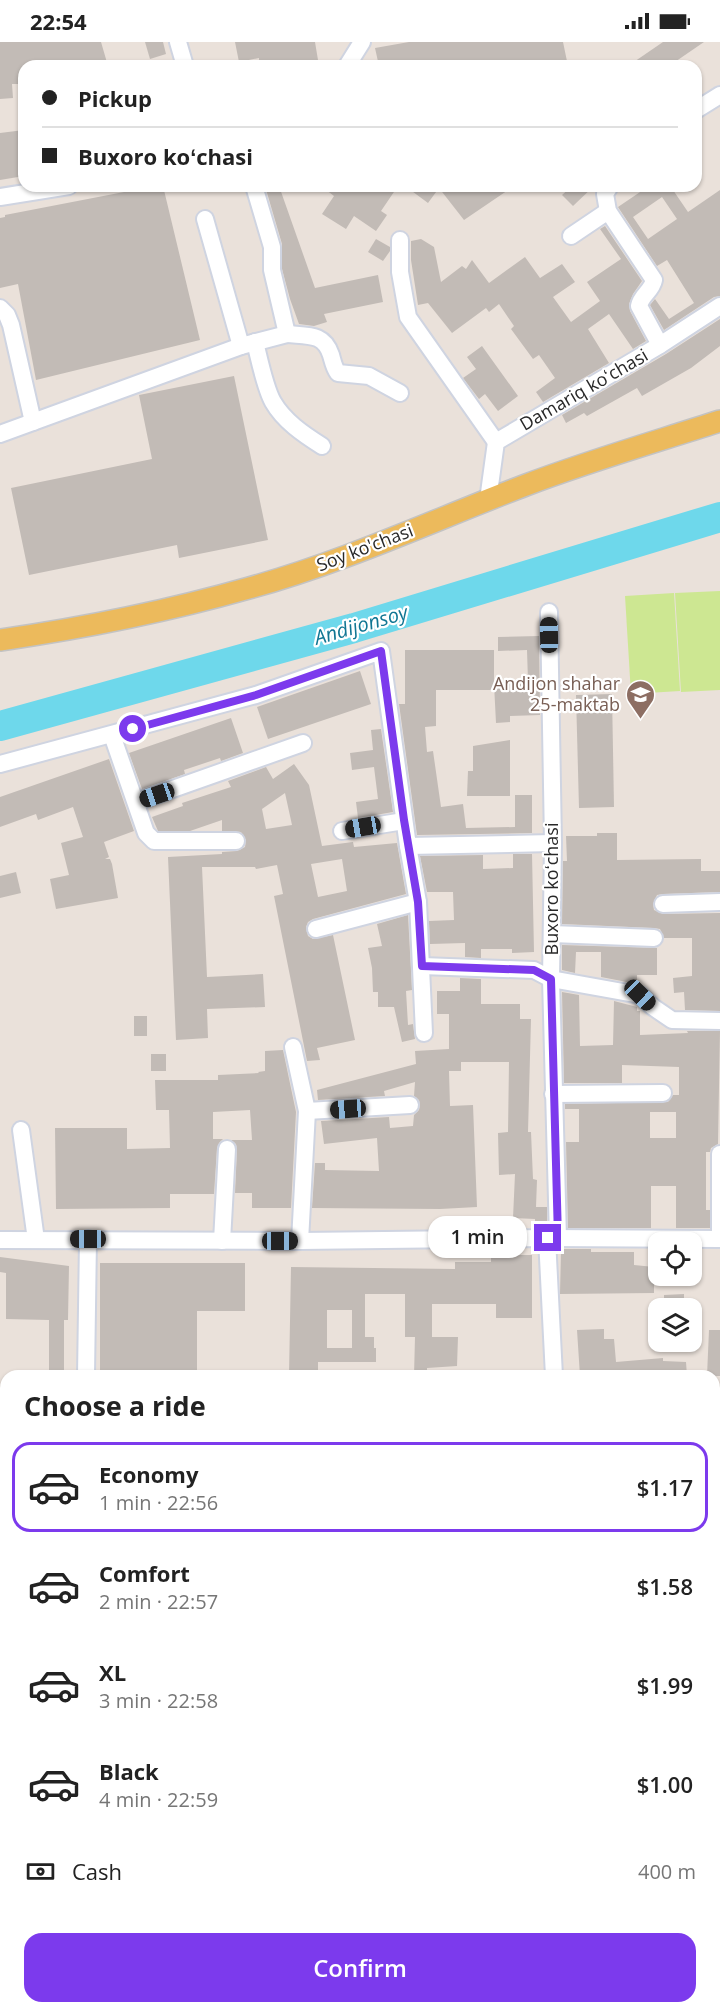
<!DOCTYPE html>
<meta charset="utf-8">
<style>
:root{--surface:#fff;--page:#f6f6f6;--text:#222;--muted:#767676;--line:#e0e0e0;--accent:#7c3aed}
body{margin:0;font-family:"Open Sans",sans-serif;background:var(--page);color:var(--text);height:100vh;display:flex;flex-direction:column;font-size:22px;white-space:nowrap}
*{box-sizing:border-box;margin:0}
p{font-size:20px;color:var(--muted)}
.icon{flex:none;width:33px;height:33px;fill:none;stroke:currentColor;stroke-width:2;stroke-linecap:round;stroke-linejoin:round}
.map{position:relative;flex:1;overflow:hidden}
.panel{position:absolute;left:0px;top:1328px;width:720px;height:644px;display:flex;flex-direction:column;background:var(--surface);border-radius:18px 18px 0 0;box-shadow:0 2px 4px #0004}
.panel>*{flex:none}
.guide{position:absolute;left:18px;top:18px;width:684px;height:132px;border-radius:18px;box-shadow:0 2px 4px #0004;display:grid;align-content:center;height:132px;padding:0 24px;background:var(--surface)}
.controls{position:absolute;left:648px;top:1190px;display:grid;gap:12px}
.controls a{display:grid;place-items:center;width:54px;height:54px;border-radius:12px;background:var(--surface);box-shadow:0 2px 4px #0004;font-size:30px}
.end{position:absolute;width:27px;height:27px;margin:-14px;border:8px solid #7c3aed;background:#fff;box-shadow:0 0 0 3px #fff}
.from{border-radius:50%}
.bubble{position:absolute;height:42px;border-radius:18px;background:var(--surface);box-shadow:0 2px 4px #0004;font-size:20px;font-weight:600;line-height:42px;text-align:center}
.car{position:absolute;width:18px;height:36px;margin:-18px -9px;border-radius:8px;box-shadow:0 0 4px 2px #0007;background:linear-gradient(#222 24%,#8ab4d8 0 40%,#222 0 76%,#8ab4d8 0 86%,#222 0)}
.guide b{display:flex;align-items:center;gap:21px;height:57px;font-size:22px}
.guide b+b{border-top:2px solid var(--line)}
.guide i{width:15px;height:15px;background:var(--text)}
ul{padding:0;list-style:none}
li{display:flex;align-items:center;gap:18px;height:90px;margin:0 12px 9px;padding:0 12px;border:3px solid transparent;border-radius:18px}
li div{flex:1}
li b{display:block;font-size:22px}
li em{font-style:normal;font-weight:600}
li.current{border-color:var(--accent)}
li>.icon{width:54px;height:54px;stroke-width:1.5}
h2{padding:0 24px;font-size:27px;line-height:72px}
.pay{display:flex;align-items:center;gap:15px;height:66px;padding:0 24px;font-size:22px}
.pay p{margin-inline-start:auto}
.primary-button{display:flex;gap:12px;margin-top:auto;padding:12px 24px}
.primary-button a{flex:1;height:69px;border-radius:18px;background:var(--accent);color:#fff;font-size:24px;font-weight:600;line-height:69px;text-align:center}
.status{display:flex;justify-content:space-between;align-items:center;height:42px;padding:0 30px;background:var(--surface);direction:ltr}
.status svg{height:16px;fill:currentColor}
.map>svg:first-child{display:block}
.pitch{fill:#cde792}
.lines{fill:none;stroke-linecap:round;stroke-linejoin:round}
.river{stroke:#6ed8eb;stroke-width:30}
.building{fill:#c2bbb6;fill-rule:evenodd}
.minor-casing{stroke:#cfd4e1;stroke-width:20}
.major-casing{stroke:#c3c3c3;stroke-width:24}
.minor{stroke:#fff;stroke-width:16}
.major{stroke:#ecba5c;stroke-width:21}
.route{stroke:#7c3aed;stroke-width:8}
.labels{text-anchor:middle;stroke-width:4.5;stroke-linejoin:round;paint-order:stroke}
.street-label{font-size:18px;fill:#282828;stroke:#fff}
.education-label{font-size:18px;fill:#785e54;stroke:#fff;text-anchor:end}
.water-label{font-size:20px;font-style:italic;fill:#107693;stroke:#fff}
</style>
<div class="status"><b>22:54</b><svg viewBox="0 0 49 12"><path d="M0 12V9h3v3zM5 12V6h3v6zM10 12V3h3v9zM15 12V0h3v12zM26 1h20v11H26zM47 4h2v5h-2z"/></svg></div>
<div class="map">
<svg width="720" height="1970" viewBox="0 0 720 1970">
<rect width="100%" height="100%" fill="#eae1da"/>
<g class="pitch">
<polygon points="720,549 720,648 681,650 675,551"/>
<polygon points="674,551 680,649 631,652 625,554"/>
</g>
<g class="lines">
<polyline class="river" points="0,684 354,586 720,475"/>
</g>
<g class="building">
<polygon points="0,0 101,0 108,24 24,24 24,42 12,42 13,56 0,57"/>
<polygon points="145,0 163,0 166,12 150,17"/>
<polygon points="235,0 315,0 319,24 259,24 259,16 239,20"/>
<polygon points="409,0 563,0 568,24 470,24 469,18 440,24 379,24 375,6"/>
<polygon points="663,0 704,0 669,24 628,24"/>
<polygon points="24,88 24,134 0,138 0,91"/>
<polygon points="155,144 163,144 200,298 36,338 18,242 0,246 0,176 5,175 5,173"/>
<polygon points="265,144 279,144 315,246 378,233 383,260 324,272 327,280 314,284 299,282 290,257 282,227 282,202"/>
<polygon points="321,144 398,144 381,169 387,173 376,189 354,174 346,187 322,172 334,154"/>
<polygon points="405,144 514,144 464,178 439,146 428,161"/>
<polygon points="572,144 594,144 573,164 562,153"/>
<path d="M649,144H679L673,148L688,170L720,148V254L714,255L664,288L650,263L655,257L669,277L694,261L667,218L657,224L618,165ZM662,155L677,177L648,197L633,175Z"/>
<polygon points="605,184 642,239 633,252 629,262 630,269 646,299 633,307 609,272 588,287 609,321 543,360 536,350 555,336 539,313 533,317 511,287 514,284 499,262 489,270 486,266 452,291 428,261 418,263 411,218 411,199 421,197 434,205 441,240 462,224 466,227 472,218 489,241 525,215 540,236 562,222 575,240 553,255 571,280 600,259 587,240 621,217 600,187"/>
<polygon points="376,197 390,205 390,209 383,219 368,210"/>
<polygon points="720,277 720,304 691,326 642,354 637,346 587,374 584,371 566,381 562,373 666,312"/>
<polygon points="482,304 518,354 498,369 485,352 479,357 463,336 476,327 467,315"/>
<polygon points="234,334 268,498 179,516 177,503 29,533 11,446 152,417 139,353"/>
<polygon points="539,594 540,673 510,674 510,680 496,681 494,642 494,648 436,648 436,684 425,685 427,710 433,709 441,765 463,762 466,786 515,785 515,753 532,753 532,791 417,793 399,662 405,662 405,608 494,608 494,640 528,639 527,608 498,609 498,595"/>
<polygon points="360,629 371,662 268,697 257,665"/>
<polygon points="612,652 614,765 579,766 576,653"/>
<polygon points="231,676 243,711 221,719 220,716 184,728 185,732 142,747 129,711"/>
<polygon points="381,687 393,770 358,776 356,760 378,757 374,725 352,728 350,711 373,708 371,688"/>
<polygon points="510,698 510,754 467,754 468,729 473,729 473,704"/>
<polygon points="109,717 134,789 104,800 109,815 105,817 110,817 112,822 118,856 56,867 50,837 69,833 61,801 83,795 73,765 38,778 36,772 0,785 0,755"/>
<path d="M294,722L309,743L322,804L353,800L354,805L397,801L406,852L313,877L308,880L306,885L308,894L313,897L333,893L355,998L317,1006L320,1018L307,1019L274,854L283,852L277,823L256,827L255,825H202L207,935L263,932L265,965L207,967L208,996L176,998L168,815L222,812V810L237,809L245,805L246,798L241,790L222,789V778L190,789H158L152,775L183,764L182,761L231,745L228,739L266,725L273,737ZM285,751L292,783L266,787L262,767ZM342,817L347,849L318,855L311,822Z"/>
<polygon points="597,791 617,791 617,818 701,817 701,829 720,829 720,850 663,852 657,853 653,862 654,868 663,872 720,871 720,969 685,968 684,950 674,951 673,936 692,934 692,896 664,896 660,887 654,886 562,882 563,819 567,819 566,794 597,794"/>
<polygon points="513,812 532,812 534,910 512,911 512,907 481,907 481,916 465,915 465,901 430,902 429,879 454,878 453,850 427,850 420,814 483,813 483,827 513,826"/>
<polygon points="16,830 21,851 0,856 0,834"/>
<polygon points="408,873 412,948 406,949 408,983 413,982 415,997 402,1000 394,965 378,965 378,950 373,950 372,926 368,906 382,904 377,882"/>
<polygon points="562,903 657,906 657,933 637,933 637,942 601,935 601,910 576,910 575,931 562,928"/>
<polygon points="460,936 481,937 481,962 520,962 520,977 531,977 528,1090 531,1090 533,1137 537,1138 536,1165 547,1165 547,1181 535,1180 535,1177 513,1176 515,1132 499,1133 498,1091 508,1090 509,1020 461,1020 461,1029 449,1029 450,1064 473,1063 477,1165 440,1167 312,1166 315,1121 325,1121 325,1128 379,1129 377,1096 324,1102 321,1079 389,1075 390,1086 413,1084 414,1073 419,1068 420,1063 419,1058 414,1054 415,1040 384,1049 385,1054 318,1058 317,1048 416,1022 415,1009 449,1007 449,972 437,972 437,949 460,949"/>
<path d="M562,950L579,953L580,1004L613,1003L614,959L637,965V969H640V993L688,991L687,989H720L718,1102L711,1106L710,1110H706V1168H710V1186H676V1144H651V1186H568L566,1100H579V1067H565V1062L668,1060L673,1053H679V1025L622,1023V1041H564ZM650,1070H676V1096H650Z"/>
<rect x="134" y="974" width="13" height="20"/>
<polygon points="283,1008 296,1070 291,1166 252,1166 252,1151 235,1151 237,1108 236,1102 231,1098 252,1098 250,1068 213,1070 213,1097 223,1097 219,1101 217,1106 214,1152 170,1152 170,1166 56,1167 55,1086 127,1086 127,1107 170,1106 169,1068 156,1068 155,1038 218,1038 218,1033 259,1031 258,1030 265,1029 265,1009"/>
<rect x="151" y="1012" width="15" height="17"/>
<polygon points="563,1207 591,1207 591,1210 634,1210 634,1223 654,1225 654,1251 560,1252 561,1209 563,1209"/>
<path d="M491,1213H532V1276H496V1262H432V1295H458L457,1324L427,1326V1334H414L415,1295H405V1252H365V1295H374V1306H376V1320H318V1334H289L291,1225L455,1227V1220H491ZM327,1268H352V1306H327Z"/>
<polygon points="0,1215 69,1224 68,1278 64,1278 64,1334 49,1334 49,1278 6,1277 6,1231 0,1230"/>
<polygon points="100,1221 245,1221 245,1269 197,1269 197,1334 100,1334"/>
<polygon points="684,1252 684,1266 664,1266 664,1253"/>
<polygon points="604,1287 604,1297 614,1297 616,1320 663,1316 663,1319 686,1320 687,1334 580,1334 577,1288"/>
<polygon points="709,1288 720,1288 720,1334 707,1334"/>
</g>
<g class="lines">
<defs>
<g id="minor">
<polyline points="178,0 185,24"/>
<polyline points="347,24 362,0"/>
<polyline points="696,68 720,53"/>
<path d="M610,144L605,152L608,169L654,238C652,249 641,253 639,264L660,303"/>
<polyline points="0,155 69,144"/>
<polyline points="205,177 241,304"/>
<polyline points="571,194 608,169"/>
<polyline points="400,198 400,230 408,275 496,400"/>
<polyline points="0,266 7,273 11,283 33,380"/>
<path d="M287,292C308,294 324,291 331,313C333,320 334,326 338,331L369,334L400,351"/>
<path d="M255,300C259,316 265,346 273,360C284,379 303,392 322,404"/>
<polyline points="0,392 241,304 287,292 272,228 272,205 254,144"/>
<polyline points="488,458 496,400 660,303 720,264"/>
<polyline points="549,570 553,801 551,937 558,1196"/>
<polyline points="112,693 146,791 154,799 236,799"/>
<polyline points="0,722 256,653 381,609 408,804 553,801"/>
<polyline points="136,760 303,701"/>
<polyline points="342,789 404,779"/>
<polyline points="408,804 418,860 424,991"/>
<polyline points="663,862 720,860"/>
<polyline points="316,887 418,860"/>
<polyline points="552,892 654,896"/>
<polyline points="422,924 534,928 551,937 640,953 653,965 672,978 720,979"/>
<polyline points="293,1005 307,1069 300,1199"/>
<polyline points="553,1052 663,1051"/>
<polyline points="307,1069 410,1063"/>
<polyline points="21,1088 36,1198"/>
<polyline points="720,1112 720,1197"/>
<polyline points="547,1196 554,1334"/>
<polyline points="0,1198 300,1199 547,1196 720,1197"/>
<polyline points="222,1199 227,1107"/>
<polyline points="86,1334 88,1197"/>
<polyline points="714,1433 720,1433"/>
<polyline points="0,1447 6,1447"/>
<polyline points="714,1661 720,1661"/>
<polyline points="714,1847 720,1843"/>
<polyline points="0,1866 6,1881"/>
<polyline points="459,1965 460,1970"/>
<polyline points="66,1970 66,1965"/>
<polyline points="211,1970 237,1965"/>
</g>
<path id="major" d="M0,598C84,586 168,569 249,546C344,520 434,478 526,443C589,419 655,400 720,379"/>
</defs>
<use href="#minor" class="minor-casing"/>
<use href="#major" class="major-casing"/>
<use href="#minor" class="minor"/>
<use href="#major" class="major"/>
</g>
<g class="lines">
<polyline class="route" points="133,687 256,653 381,609 404,778 418,860 422,924 534,928 551,937 558,1196 548,1196"/>
</g>
<defs>
<symbol id="school-pin" viewBox="-11 -11 22 30"><path d="M0 17L-7.5 6A9.5 9.5 0 1 1 7.5 6Z" fill="#8d6e63" stroke="#fff"/><path d="M0-5L7-2L0 1L-7-2ZM-4 1L0 2.5L4 1V4Q0 6-4 4Z" fill="#fff"/></symbol>
</defs>
<g fill-rule="evenodd">
<use href="#school-pin" x="624" y="636" width="33" height="45"/>
</g>
<g class="labels">
<g class="street-label">
<text transform="translate(584 348) rotate(-30)" y="6">Damariq koʻchasi</text>
<text transform="translate(365 506) rotate(-21)" y="6">Soy ko'chasi</text>
<text transform="translate(552 847) rotate(-90)" y="6">Buxoro koʻchasi</text>
</g>
<g class="education-label">
<text x="620" y="648">Andijon shahar<tspan x="620" dy="21">25-maktab</tspan></text>
</g>
<g class="water-label">
<text transform="translate(361 583) rotate(-16)" y="7">Andijonsoy</text>
</g>
</g>
</svg>
<div class="controls">
<a><svg class="icon" aria-label="locate" viewBox="0 0 24 24"><circle cx="12" cy="12" r="6"/><path d="M12 2v4M12 18v4M2 12h4M18 12h4"/></svg></a>
<a><svg class="icon" aria-label="layers" viewBox="0 0 24 24"><path d="M12 4l9 5-9 5-9-5zM3 14l9 5 9-5"/></svg></a>
</div>
<i class="end from" style="left:133px;top:687px"></i>
<i class="end" style="left:548px;top:1196px"></i>
<div class="bubble" style="left:428px;top:1174px;width:99px">1 min</div>
<i class="car" style="left:549px;top:593px;rotate:359deg"></i>
<i class="car" style="left:157px;top:753px;rotate:251deg"></i>
<i class="car" style="left:363px;top:785px;rotate:260deg"></i>
<i class="car" style="left:640px;top:953px;rotate:134deg"></i>
<i class="car" style="left:348px;top:1067px;rotate:266deg"></i>
<i class="car" style="left:88px;top:1197px;rotate:270deg"></i>
<i class="car" style="left:280px;top:1199px;rotate:90deg"></i>
<div class="guide">
<b><i class="from"></i>Pickup</b>
<b><i></i>Buxoro koʻchasi</b>
</div>
<section class="panel">
<h2>Choose a ride</h2>
<ul>
<li class="current"><svg class="icon" aria-label="car" viewBox="0 0 24 24"><path d="M5 17H2v-5l4-1 3-4h7l3 4 3 1v5h-3M9 17h6M6 11h13"/><circle cx="7" cy="17" r="2"/><circle cx="17" cy="17" r="2"/></svg><div><b>Economy</b><p>1 min · 22:56</p></div><em>$1.17</em></li>
<li><svg class="icon" aria-label="car" viewBox="0 0 24 24"><path d="M5 17H2v-5l4-1 3-4h7l3 4 3 1v5h-3M9 17h6M6 11h13"/><circle cx="7" cy="17" r="2"/><circle cx="17" cy="17" r="2"/></svg><div><b>Comfort</b><p>2 min · 22:57</p></div><em>$1.58</em></li>
<li><svg class="icon" aria-label="car" viewBox="0 0 24 24"><path d="M5 17H2v-5l4-1 3-4h7l3 4 3 1v5h-3M9 17h6M6 11h13"/><circle cx="7" cy="17" r="2"/><circle cx="17" cy="17" r="2"/></svg><div><b>XL</b><p>3 min · 22:58</p></div><em>$1.99</em></li>
<li><svg class="icon" aria-label="car" viewBox="0 0 24 24"><path d="M5 17H2v-5l4-1 3-4h7l3 4 3 1v5h-3M9 17h6M6 11h13"/><circle cx="7" cy="17" r="2"/><circle cx="17" cy="17" r="2"/></svg><div><b>Black</b><p>4 min · 22:59</p></div><em>$1.00</em></li>
</ul>
<div class="pay"><svg class="icon" aria-label="cash" viewBox="0 0 24 24"><path d="M3 7h18v10H3z"/><circle cx="12" cy="12" r="2"/></svg>Cash<p>400 m</p></div>
<div class="primary-button"><a>Confirm</a></div>
</section>
</div>
